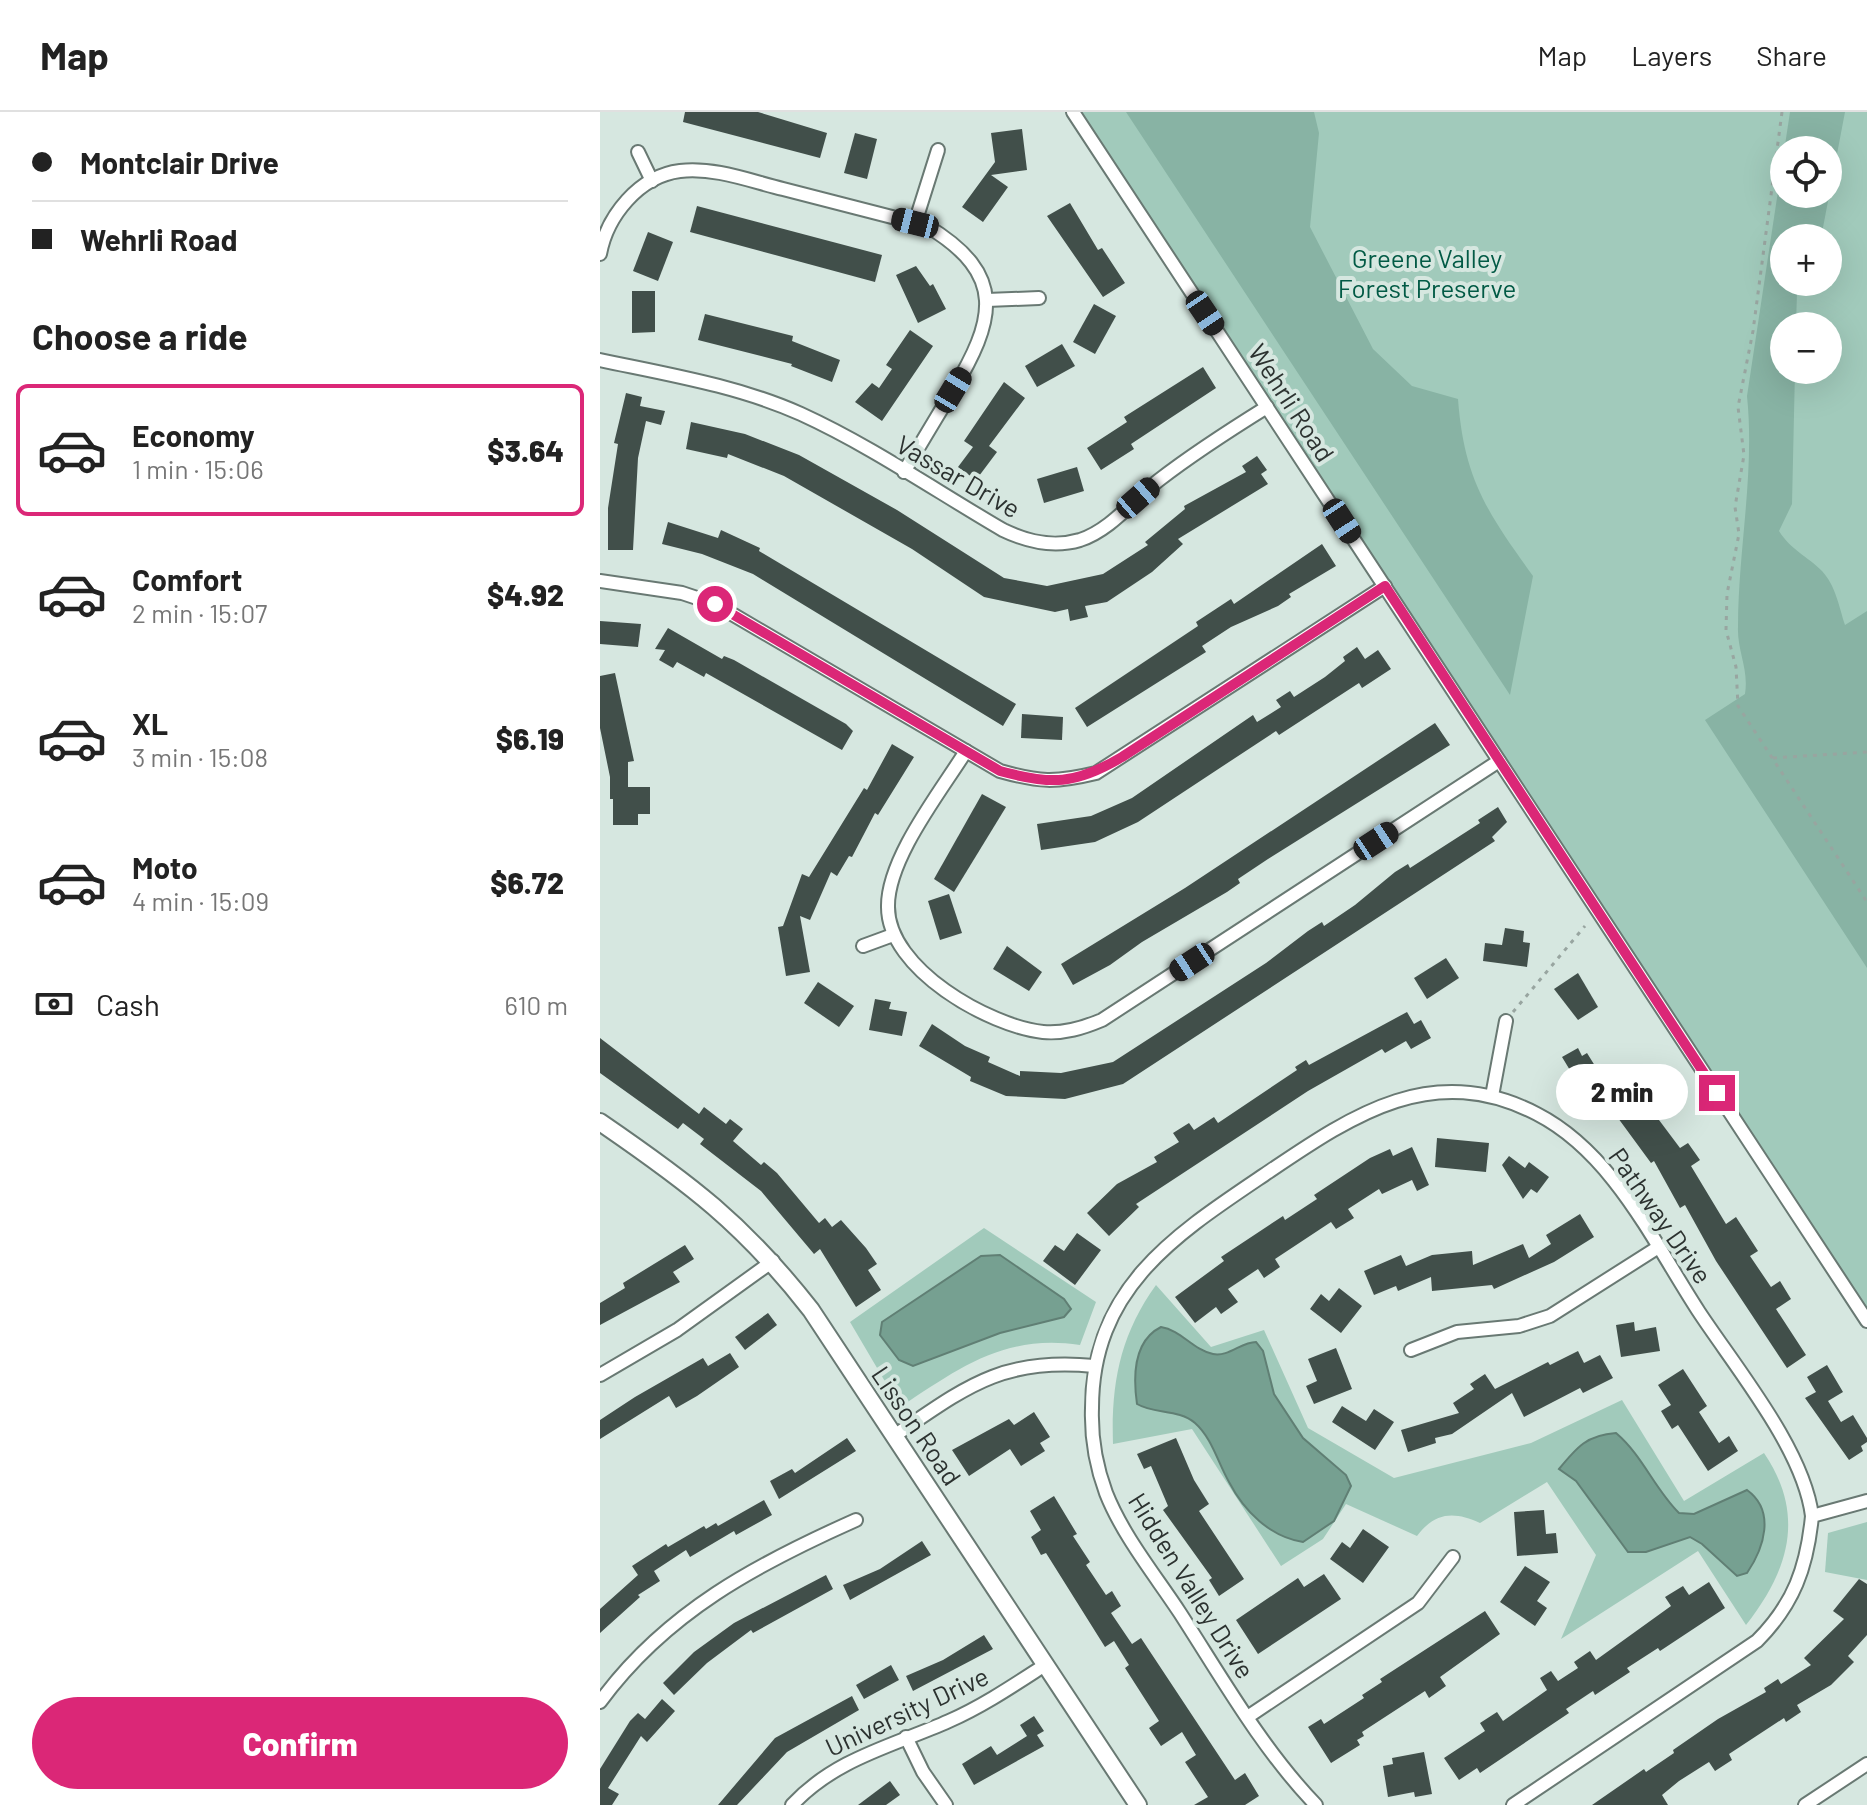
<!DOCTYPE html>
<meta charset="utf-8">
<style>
:root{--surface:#fff;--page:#f6f6f6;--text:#222;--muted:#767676;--line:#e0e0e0;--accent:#db2777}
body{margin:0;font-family:Barlow,sans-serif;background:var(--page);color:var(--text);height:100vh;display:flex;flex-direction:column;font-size:30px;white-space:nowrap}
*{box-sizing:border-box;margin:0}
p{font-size:26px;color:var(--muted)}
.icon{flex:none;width:44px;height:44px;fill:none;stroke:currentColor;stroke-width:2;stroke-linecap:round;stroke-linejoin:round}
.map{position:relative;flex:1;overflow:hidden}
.side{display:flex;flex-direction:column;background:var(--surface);width:600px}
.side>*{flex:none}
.top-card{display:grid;align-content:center;height:176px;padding:0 32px;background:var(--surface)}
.controls{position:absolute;left:1170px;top:24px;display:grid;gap:16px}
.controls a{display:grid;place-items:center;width:72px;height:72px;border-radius:50%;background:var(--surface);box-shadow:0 8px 32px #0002;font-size:40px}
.end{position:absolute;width:36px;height:36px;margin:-18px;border:10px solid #db2777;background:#fff;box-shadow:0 0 0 4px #fff}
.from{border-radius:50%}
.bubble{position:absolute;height:56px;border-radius:28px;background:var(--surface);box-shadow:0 8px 32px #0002;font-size:26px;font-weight:800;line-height:56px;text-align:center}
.car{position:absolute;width:24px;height:48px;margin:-24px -12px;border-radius:10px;box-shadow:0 0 6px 2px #0007;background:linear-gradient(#222 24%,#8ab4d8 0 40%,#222 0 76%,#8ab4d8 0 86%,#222 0)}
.top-card b{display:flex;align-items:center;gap:28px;height:76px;font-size:30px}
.top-card b+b{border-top:2px solid var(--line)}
.top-card i{width:20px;height:20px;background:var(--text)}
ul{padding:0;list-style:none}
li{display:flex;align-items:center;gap:24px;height:132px;margin:0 16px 12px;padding:0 16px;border:4px solid transparent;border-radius:12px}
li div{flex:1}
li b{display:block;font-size:30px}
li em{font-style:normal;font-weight:800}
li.current{border-color:var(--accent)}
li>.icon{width:72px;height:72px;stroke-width:1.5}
h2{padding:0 32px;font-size:36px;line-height:96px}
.pay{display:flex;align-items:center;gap:20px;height:88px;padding:0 32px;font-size:30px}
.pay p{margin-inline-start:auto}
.button{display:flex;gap:16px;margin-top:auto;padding:16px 32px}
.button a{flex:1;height:92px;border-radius:48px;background:var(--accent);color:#fff;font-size:32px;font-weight:800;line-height:92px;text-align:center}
header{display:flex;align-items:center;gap:48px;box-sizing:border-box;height:112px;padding:0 40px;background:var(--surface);border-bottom:2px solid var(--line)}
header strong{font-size:38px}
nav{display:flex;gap:44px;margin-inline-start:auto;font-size:28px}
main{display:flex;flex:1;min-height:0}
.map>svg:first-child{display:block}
.green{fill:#a1cabb;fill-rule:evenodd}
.forest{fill:#88b3a4;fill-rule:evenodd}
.water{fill:#76a091;stroke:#607f74;stroke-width:2}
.building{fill:#414f4a}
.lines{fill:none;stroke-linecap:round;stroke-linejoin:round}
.minor-casing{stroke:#697973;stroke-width:16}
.tertiary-casing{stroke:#697973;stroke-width:20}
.path{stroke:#98a5a0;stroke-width:3;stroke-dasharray:4 6;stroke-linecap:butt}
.minor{stroke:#fff;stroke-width:12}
.tertiary{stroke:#fff;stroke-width:16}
.route{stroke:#db2777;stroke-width:10}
.labels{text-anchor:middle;stroke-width:8;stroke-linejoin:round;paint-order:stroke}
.park-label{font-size:26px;fill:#025a45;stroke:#d6e7e0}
.street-label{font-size:26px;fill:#2c3230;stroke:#d6e7e0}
</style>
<header>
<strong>Map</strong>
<nav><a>Map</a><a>Layers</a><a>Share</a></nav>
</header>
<main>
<section class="side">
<div class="top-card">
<b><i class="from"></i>Montclair Drive</b>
<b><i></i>Wehrli Road</b>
</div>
<h2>Choose a ride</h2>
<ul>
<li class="current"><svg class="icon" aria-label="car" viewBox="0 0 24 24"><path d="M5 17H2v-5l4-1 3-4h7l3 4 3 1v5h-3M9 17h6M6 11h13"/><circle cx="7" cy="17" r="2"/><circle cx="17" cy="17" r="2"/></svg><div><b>Economy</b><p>1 min · 15:06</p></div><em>$3.64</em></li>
<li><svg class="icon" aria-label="car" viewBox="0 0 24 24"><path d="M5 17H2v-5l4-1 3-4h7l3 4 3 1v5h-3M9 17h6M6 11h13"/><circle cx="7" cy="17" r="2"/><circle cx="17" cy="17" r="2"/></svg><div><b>Comfort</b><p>2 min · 15:07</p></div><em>$4.92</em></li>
<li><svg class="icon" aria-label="car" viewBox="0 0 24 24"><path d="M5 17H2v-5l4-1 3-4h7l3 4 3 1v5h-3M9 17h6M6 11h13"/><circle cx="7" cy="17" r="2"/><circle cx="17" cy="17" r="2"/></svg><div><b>XL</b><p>3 min · 15:08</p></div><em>$6.19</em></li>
<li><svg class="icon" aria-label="car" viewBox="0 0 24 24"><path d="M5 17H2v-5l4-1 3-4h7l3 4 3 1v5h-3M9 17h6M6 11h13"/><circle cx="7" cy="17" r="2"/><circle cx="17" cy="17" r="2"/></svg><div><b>Moto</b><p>4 min · 15:09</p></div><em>$6.72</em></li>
</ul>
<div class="pay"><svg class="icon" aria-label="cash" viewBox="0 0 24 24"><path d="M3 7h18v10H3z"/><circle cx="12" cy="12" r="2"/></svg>Cash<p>610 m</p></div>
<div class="button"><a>Confirm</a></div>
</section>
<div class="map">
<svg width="1267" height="1693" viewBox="0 0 1267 1693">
<rect width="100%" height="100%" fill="#d6e7e0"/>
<g class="green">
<path d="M473,0H1267V1209ZM1184,38H1228V82H1184ZM1184,126H1228V170H1184ZM1184,214H1228V258H1184Z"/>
<path d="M384,1116L496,1190L480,1233C404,1222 361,1255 300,1295L250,1210Z"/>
<path d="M556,1173L611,1235L664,1218L708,1316L794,1366L931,1331L1022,1288L1084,1389L1164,1341C1206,1403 1189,1458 1146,1513L1098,1439L961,1527L996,1443L947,1370L880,1411C854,1399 835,1400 817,1424L746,1392L723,1427L681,1454L592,1317L513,1332C511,1272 520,1223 556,1173Z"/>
<polygon points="1267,1410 1267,1468 1225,1460 1228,1421"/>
</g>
<g class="forest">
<path d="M526,0H714L719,21L710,115L773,237L812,274L858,287C864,367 887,400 933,464L910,583Z"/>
<path d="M1190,0H1245L1221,126H1184V170H1206L1197,180L1196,214H1184V258H1195L1192,392L1179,419C1191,438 1207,444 1222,459C1236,474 1239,495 1245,513L1267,499V856L1105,608L1145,582C1149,557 1137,539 1138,515C1138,438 1155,361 1147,284ZM1184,38H1228V82H1184Z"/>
</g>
<g class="water">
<polygon points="400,1143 464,1187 471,1197 464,1205 400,1221 313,1254 299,1248 280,1223 282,1210 381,1144"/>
<path d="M561,1215C581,1218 593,1238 613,1242C629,1245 641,1230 656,1230L663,1239L674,1282L703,1326L746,1363L751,1374L734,1409L703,1430C670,1425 644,1399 629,1370C618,1351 612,1326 595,1311C579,1297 554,1302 537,1292C533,1264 533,1229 561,1215Z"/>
<path d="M1016,1321C1043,1344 1054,1376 1079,1401L1094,1402L1147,1378C1176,1399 1164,1436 1147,1461L1137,1464L1102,1432L1090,1425L1046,1440H1028L976,1369L959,1357C977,1335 987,1323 1016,1321Z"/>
</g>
<g class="building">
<polygon points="85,0 158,0 227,21 220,46 83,10"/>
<polygon points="422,17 427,58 391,63 408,75 383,110 362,95 395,50 391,21"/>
<polygon points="255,21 277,27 267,67 244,61"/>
<polygon points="470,91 498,138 502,136 525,171 503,185 447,104"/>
<polygon points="97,94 282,143 275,170 90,120"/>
<polygon points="48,120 73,130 58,169 33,159"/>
<polygon points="316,154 330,174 333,172 346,197 318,211 296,163"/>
<polygon points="32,179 55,179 55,220 32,221"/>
<polygon points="494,192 516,204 495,242 473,230"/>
<polygon points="105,202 193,224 192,229 240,248 232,270 191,254 192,252 98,228"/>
<polygon points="310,218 333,234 282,309 255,290 272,271 279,276 292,257 286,253"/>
<polygon points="462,232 475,254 437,275 425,254"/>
<polygon points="603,255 616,276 531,332 534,337 501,358 487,336 527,310 524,305"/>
<polygon points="404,270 425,286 389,334 397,340 376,368 358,355 373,335 364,329"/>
<polygon points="26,281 42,285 40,294 65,299 61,313 46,309 38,346 33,438 8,438 8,396 18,332 14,331"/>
<polygon points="91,310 145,322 199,343 297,398 404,466 447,474 503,462 548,433 545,430 585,397 584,394 646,360 642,354 657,344 667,358 661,362 668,372 578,427 583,432 552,460 507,490 485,494 488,505 470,509 468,497 455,500 384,485 312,437 184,364 128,342 127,346 86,337"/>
<polygon points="477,355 484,379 444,391 437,367"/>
<polygon points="68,410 118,426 121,418 160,436 159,439 416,592 403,614 153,462 102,442 62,432"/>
<polygon points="722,432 736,454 689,482 691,485 678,494 631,515 602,534 606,540 487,615 475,596 598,514 596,510 631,487 634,492"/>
<polygon points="0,509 41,512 38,535 0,532"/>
<polygon points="68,516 122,547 124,544 134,548 246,612 253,619 242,638 106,561 104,565 77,550 73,556 59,548 65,538 55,537"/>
<polygon points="757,535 765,547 778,538 791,557 762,576 759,571 679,623 676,619 538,710 495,730 441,738 437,712 491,704 532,686 653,603 657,610 681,595 676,588 690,579 694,585 725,565 745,549 743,545"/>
<polygon points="15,561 34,649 28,650 28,675 50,675 50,702 38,702 38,713 13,713 13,687 10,687 10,665 0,616 0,564"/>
<polygon points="422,602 463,605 462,628 421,626"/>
<polygon points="835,611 850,633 668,747 638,767 640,771 627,780 542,830 510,853 473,873 461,852 585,776"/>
<polygon points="292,632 314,645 278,703 275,701 252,745 249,744 237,764 231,760 210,808 200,804 210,860 186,864 178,815 183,814 202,762 209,765 264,676 267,678"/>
<polygon points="382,682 406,695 354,780 334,767"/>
<polygon points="898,695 907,710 892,725 895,729 523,972 465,987 406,984 370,969 371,965 319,934 332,912 365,934 390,945 388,950 420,964 420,959 461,961 513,950 666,851 708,819 722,810 724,814 755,793 795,760 808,752 810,756 880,711 878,708"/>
<polygon points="349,782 362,821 340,828 328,789"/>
<polygon points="905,816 924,819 923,830 930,831 927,855 883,849 885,831 902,833"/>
<polygon points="407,834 442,860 429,879 393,857"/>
<polygon points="846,846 859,866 827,887 814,866"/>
<polygon points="978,861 998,895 978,908 954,877"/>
<polygon points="218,870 254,894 239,915 204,891"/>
<polygon points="275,887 291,890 289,897 307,900 302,924 269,918"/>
<polygon points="807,900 814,912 821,908 831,926 811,937 806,929 785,941 782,937 708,979 536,1092 539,1095 509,1124 487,1101 517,1072 557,1050 554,1045 579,1030 573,1021 589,1011 594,1018 614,1005 618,1011 697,958 695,955 706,948 709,953"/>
<polygon points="0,926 99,1002 104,995 126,1012 130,1007 143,1017 133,1029 161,1053 164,1050 177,1061 219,1111 225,1106 232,1115 241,1108 266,1136 277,1152 268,1158 281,1178 256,1195 220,1137 214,1142 161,1079 100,1032 104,1027 83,1011 78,1017 0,961"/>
<polygon points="978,936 982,944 987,941 1015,986 1038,968 1050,984 1044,988 1080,1036 1088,1031 1100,1048 1091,1054 1126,1112 1136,1105 1158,1139 1150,1144 1171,1175 1180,1169 1191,1187 1176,1197 1206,1243 1187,1256 1116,1149 1085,1093 1080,1096 1054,1049 1051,1051 996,976 985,983 962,945"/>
<polygon points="837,1026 889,1031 886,1060 835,1055"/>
<polygon points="812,1035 829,1073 817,1079 812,1068 782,1082 779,1077 748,1097 754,1106 736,1117 731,1110 675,1147 680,1155 664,1166 658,1157 628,1177 638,1190 621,1202 616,1195 595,1211 575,1185 624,1149 621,1145 683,1104 685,1108 717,1087 714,1083 770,1046 790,1037 793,1044"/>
<polygon points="909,1044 925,1056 929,1050 949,1065 937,1081 931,1077 923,1087 902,1053"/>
<polygon points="980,1102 994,1125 954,1150 894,1177 892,1173 832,1179 831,1165 798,1179 796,1174 774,1183 764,1159 801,1143 806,1154 832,1143 872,1139 873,1153 923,1132 929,1146 951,1132 946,1123"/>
<polygon points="477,1121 501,1138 475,1173 443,1149 455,1133 464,1139"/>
<polygon points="85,1133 94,1147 73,1160 80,1170 0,1213 0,1191 25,1176 23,1171"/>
<polygon points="739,1176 762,1194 741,1221 710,1197 721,1182 729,1189"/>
<polygon points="168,1201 177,1213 145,1238 135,1225"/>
<polygon points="1034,1210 1035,1219 1056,1215 1060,1239 1021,1245 1016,1213"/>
<polygon points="736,1236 752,1277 714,1292 706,1274 717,1269 708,1247"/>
<polygon points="978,1239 984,1251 1000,1243 1013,1266 983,1281 980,1276 924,1305 912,1281 852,1322 835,1326 836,1331 808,1340 801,1318 859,1301 853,1291 874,1277 870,1272 885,1262 895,1277 948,1250 950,1253"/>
<polygon points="130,1241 139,1255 97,1284 76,1296 69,1284 0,1327 0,1308 35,1285 103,1246 108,1254"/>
<polygon points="1227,1253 1243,1280 1228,1289 1241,1310 1253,1303 1267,1326 1267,1330 1261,1334 1263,1339 1249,1348 1205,1286 1216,1280 1207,1265"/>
<polygon points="1083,1257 1107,1294 1099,1300 1119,1331 1129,1324 1138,1339 1108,1359 1078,1313 1072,1317 1061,1299 1071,1293 1058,1273"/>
<polygon points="742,1294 766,1309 774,1297 794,1310 775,1338 732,1310"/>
<polygon points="434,1300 450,1325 440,1331 445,1339 421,1354 410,1337 369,1364 352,1338 409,1307 414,1313"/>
<polygon points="247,1326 256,1339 179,1387 170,1369 192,1357 195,1361"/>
<polygon points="576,1326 594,1368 609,1392 599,1399 644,1467 619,1484 609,1468 612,1466 563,1398 568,1394 551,1354 544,1357 537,1342"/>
<polygon points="454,1384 477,1422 473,1424 490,1450 486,1453 506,1483 512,1479 521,1494 511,1501 532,1532 541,1526 635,1668 645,1661 659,1684 645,1693 594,1693 608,1685 585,1650 596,1643 582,1620 561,1634 549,1616 559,1609 525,1556 529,1553 514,1529 505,1535 446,1441 441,1443 431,1425 441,1418 430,1399"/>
<polygon points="164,1388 172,1403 136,1423 134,1419 90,1445 86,1438 54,1459 60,1469 38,1483 40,1485 0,1521 0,1497 38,1463 32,1454 66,1432 68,1435 104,1414 106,1417 116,1411 118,1414"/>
<polygon points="944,1398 946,1422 956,1421 958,1441 917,1444 914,1400"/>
<polygon points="763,1417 789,1435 763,1471 730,1447 742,1430 750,1436"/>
<polygon points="322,1429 331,1443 250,1488 243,1473 280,1457"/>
<polygon points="925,1454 950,1470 937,1489 947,1496 935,1514 900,1490"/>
<polygon points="724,1462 741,1487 658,1542 636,1508 698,1466 704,1475"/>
<polygon points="226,1463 233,1477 153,1521 151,1518 107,1551 74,1583 63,1571 94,1540 134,1511"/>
<polygon points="1259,1467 1267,1472 1267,1523 1248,1544 1254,1550 1231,1573 1197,1593 1201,1600 1186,1610 1184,1606 1129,1642 1132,1648 1115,1659 1109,1650 1079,1669 1062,1683 1068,1693 992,1693 1044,1657 1046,1660 1074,1641 1073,1638 1118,1607 1166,1580 1164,1576 1178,1567 1181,1572 1211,1553 1204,1546 1244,1507 1233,1499"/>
<polygon points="1109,1470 1125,1496 1060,1539 1058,1536 1027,1556 1030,1560 995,1583 993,1579 966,1597 969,1601 880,1661 877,1656 859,1668 844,1646 885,1619 880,1611 897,1600 903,1609 947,1578 940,1566 951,1559 958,1569 978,1556 974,1550 990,1539 996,1548 1071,1494 1065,1485 1083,1474 1089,1483"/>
<polygon points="885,1499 900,1522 840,1565 846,1574 829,1586 825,1579 762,1620 764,1624 757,1628 760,1633 731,1651 708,1615 721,1607 724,1612 764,1586 762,1583 782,1570 780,1567"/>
<polygon points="384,1523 393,1537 313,1579 306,1564 343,1548"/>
<polygon points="291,1553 299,1568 264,1587 256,1573"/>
<polygon points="252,1584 259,1598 187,1640 137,1693 118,1693 175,1626"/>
<polygon points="62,1587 75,1599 47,1630 41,1624 8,1676 19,1682 12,1693 0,1693 0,1657 30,1609 38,1601 45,1607"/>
<polygon points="434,1604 444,1619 437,1623 444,1634 374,1673 362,1652 391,1634 397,1643 427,1624 420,1613"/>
<polygon points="824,1640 832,1682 815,1685 814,1680 788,1685 783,1654 793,1652 792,1646"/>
<polygon points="290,1669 300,1683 286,1693 258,1693"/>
</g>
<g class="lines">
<defs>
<g id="minor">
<polyline points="473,0 1267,1209"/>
<polyline points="38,40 52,69"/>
<polyline points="315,111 338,38"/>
<path d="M0,142C7,104 39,64 80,59C115,55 150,69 183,77C231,89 279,102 327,114C408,163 395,208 352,280C336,306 320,333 304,360"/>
<polyline points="387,188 439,186"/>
<path d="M0,248C66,262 139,274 201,302C271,334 336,379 403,418C428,430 453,436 480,428C511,418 534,387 559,368C594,341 630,318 667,295"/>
<path d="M0,469L82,481L115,492L400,659C439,670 455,671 496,661L785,474"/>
<path d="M366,639C341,679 287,747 288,795C288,857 389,914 443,920C464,922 483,916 502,908L899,649"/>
<polyline points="263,834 293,823"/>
<polyline points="892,984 906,909"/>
<polyline points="811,1238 857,1220 919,1214 950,1204 1057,1136"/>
<polyline points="0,1263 77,1218 173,1149"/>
<path d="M294,1324C366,1275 402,1245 494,1254"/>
<path d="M0,1590C66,1500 157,1452 256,1408"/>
<polyline points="649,1604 818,1491 853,1445"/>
<polyline points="306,1625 323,1660 346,1693"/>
<path d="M192,1693C236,1646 293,1634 349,1609C383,1594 414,1573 445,1553"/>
<path d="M716,1693C662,1637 622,1566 580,1501C555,1463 523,1424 506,1381C496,1354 491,1324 492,1296C492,1176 575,1123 664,1063C750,1005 831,947 937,1002C1013,1041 1054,1131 1099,1200C1136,1256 1204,1338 1212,1404"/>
<path d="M913,1693L1157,1529C1194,1492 1207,1455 1212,1404L1267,1389"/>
<polyline points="1205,1693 1267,1652"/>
</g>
<path id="tertiary" d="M0,1010C89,1071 144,1112 211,1198L538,1693"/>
</defs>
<use href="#minor" class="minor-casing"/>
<use href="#tertiary" class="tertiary-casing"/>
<g class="path">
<polyline points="1182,0 1153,219 1138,295 1144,343 1135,395 1139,422 1127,482 1126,518 1136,555 1138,594 1267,790"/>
<polyline points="1173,646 1267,640"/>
<polyline points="913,900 985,814"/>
</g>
<use href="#minor" class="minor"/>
<use href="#tertiary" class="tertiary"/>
</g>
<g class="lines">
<path class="route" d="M115,492L400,659C451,673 475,673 522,645L785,474L1117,981"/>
</g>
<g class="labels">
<g class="park-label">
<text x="827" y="156">Greene Valley<tspan x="827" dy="30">Forest Preserve</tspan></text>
</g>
<g class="street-label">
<text transform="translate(691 291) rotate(57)" y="9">Wehrli Road</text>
<text transform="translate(358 365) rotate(30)" y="9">Vassar Drive</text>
<text transform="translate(1060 1104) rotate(55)" y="9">Pathway Drive</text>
<text transform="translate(316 1314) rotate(56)" y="9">Lisson Road</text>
<text transform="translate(591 1474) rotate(58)" y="9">Hidden Valley Drive</text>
<text transform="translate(307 1600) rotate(-25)" y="9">University Drive</text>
</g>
</g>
</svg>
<div class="controls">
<a><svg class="icon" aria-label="locate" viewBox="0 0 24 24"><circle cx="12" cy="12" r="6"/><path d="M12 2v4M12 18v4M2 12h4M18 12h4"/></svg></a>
<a>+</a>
<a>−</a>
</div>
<i class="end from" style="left:115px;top:492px"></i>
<i class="end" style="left:1117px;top:981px"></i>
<div class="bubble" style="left:956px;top:952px;width:132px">2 min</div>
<i class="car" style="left:315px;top:111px;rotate:284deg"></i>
<i class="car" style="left:605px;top:201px;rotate:146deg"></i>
<i class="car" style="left:353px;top:278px;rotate:31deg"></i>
<i class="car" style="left:538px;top:386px;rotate:49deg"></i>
<i class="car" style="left:742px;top:409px;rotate:147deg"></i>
<i class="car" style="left:776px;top:729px;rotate:57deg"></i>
<i class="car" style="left:592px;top:850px;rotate:237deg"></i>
</div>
</main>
